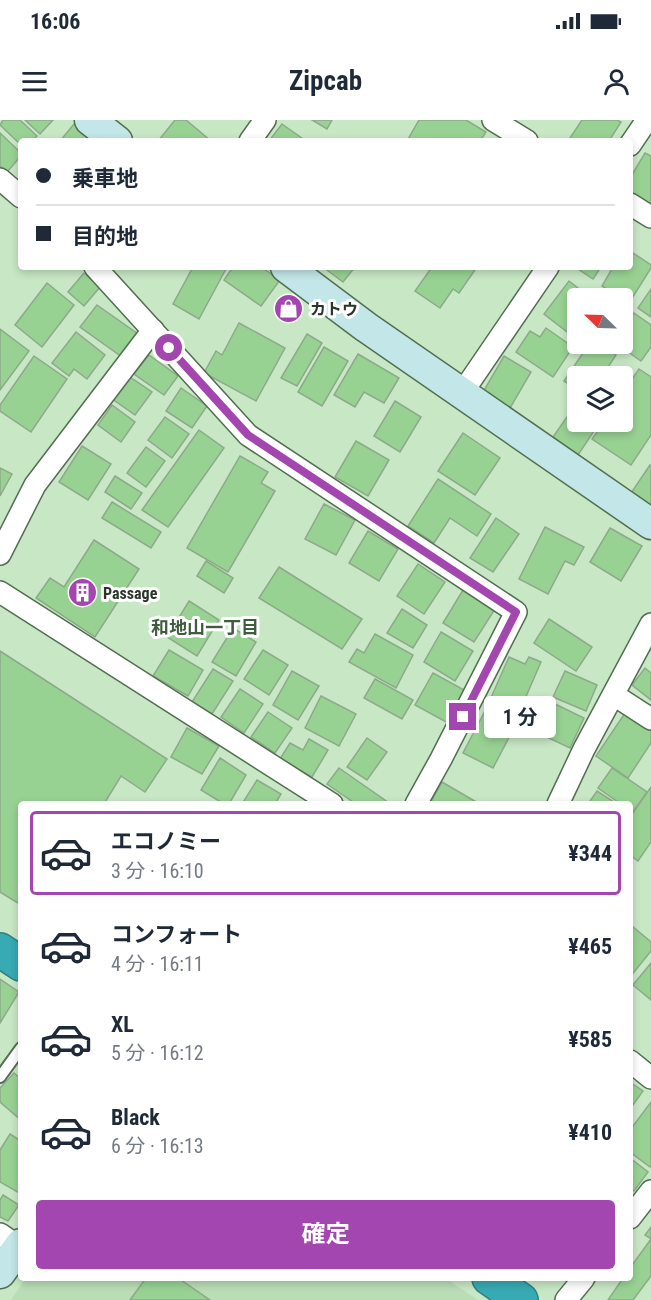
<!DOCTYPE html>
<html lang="ja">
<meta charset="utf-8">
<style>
:root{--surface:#fff;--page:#f6f6f7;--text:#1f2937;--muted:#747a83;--line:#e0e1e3;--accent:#a346af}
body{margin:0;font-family:"Roboto Condensed","Noto Sans JP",sans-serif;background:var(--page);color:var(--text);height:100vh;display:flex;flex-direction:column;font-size:22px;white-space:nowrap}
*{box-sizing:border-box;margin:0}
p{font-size:20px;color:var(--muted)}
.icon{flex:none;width:33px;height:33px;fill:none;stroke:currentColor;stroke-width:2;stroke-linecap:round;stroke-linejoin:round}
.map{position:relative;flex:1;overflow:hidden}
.drawer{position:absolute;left:18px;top:681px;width:615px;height:480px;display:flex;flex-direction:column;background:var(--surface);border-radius:6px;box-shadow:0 3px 9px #0003}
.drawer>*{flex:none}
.banner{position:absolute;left:18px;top:18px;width:615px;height:132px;border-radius:6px;box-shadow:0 3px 9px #0003;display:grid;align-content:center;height:132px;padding:0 18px;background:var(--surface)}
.needle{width:39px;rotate:293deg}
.tools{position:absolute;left:567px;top:168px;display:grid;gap:12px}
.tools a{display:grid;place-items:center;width:66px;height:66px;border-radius:6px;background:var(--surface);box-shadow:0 3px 9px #0003;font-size:30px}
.end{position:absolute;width:27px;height:27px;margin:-14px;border:8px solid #a346af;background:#fff;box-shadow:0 0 0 3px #fff}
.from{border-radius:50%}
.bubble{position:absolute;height:42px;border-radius:6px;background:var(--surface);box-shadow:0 3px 9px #0003;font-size:20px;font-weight:700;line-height:42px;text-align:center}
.banner b{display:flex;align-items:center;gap:21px;height:57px;font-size:22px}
.banner b+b{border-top:2px solid var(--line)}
.banner i{width:15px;height:15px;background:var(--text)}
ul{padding:10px 0 0;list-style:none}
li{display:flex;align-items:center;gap:18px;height:84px;margin:0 12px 9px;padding:0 6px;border:3px solid transparent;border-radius:6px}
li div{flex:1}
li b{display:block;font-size:22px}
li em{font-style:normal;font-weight:700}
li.on{border-color:var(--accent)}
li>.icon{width:54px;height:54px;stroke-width:1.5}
.cta{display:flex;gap:12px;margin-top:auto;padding:12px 18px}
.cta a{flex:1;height:69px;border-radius:6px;background:var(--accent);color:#fff;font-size:24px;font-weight:700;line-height:69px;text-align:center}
.status{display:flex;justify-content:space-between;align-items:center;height:42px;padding:0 30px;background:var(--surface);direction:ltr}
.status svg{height:16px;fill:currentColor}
header{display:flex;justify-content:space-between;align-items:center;height:78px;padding:0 18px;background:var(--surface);font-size:27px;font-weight:700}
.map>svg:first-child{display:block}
.built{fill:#b9deb6}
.building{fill:#98d293;stroke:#8caa89;stroke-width:1.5}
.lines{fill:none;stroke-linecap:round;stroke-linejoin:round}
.lane-casing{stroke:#526e50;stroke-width:14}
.street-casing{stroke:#526e50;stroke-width:24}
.secondary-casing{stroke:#526e50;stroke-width:33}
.highway-casing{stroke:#328182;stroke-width:36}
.lane{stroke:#fff;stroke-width:10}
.street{stroke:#fff;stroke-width:21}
.secondary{stroke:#c3e6e8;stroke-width:30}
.highway{stroke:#37aab3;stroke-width:33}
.route{stroke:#a346af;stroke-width:8}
.labels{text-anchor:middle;stroke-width:6;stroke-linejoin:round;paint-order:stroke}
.poi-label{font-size:16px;font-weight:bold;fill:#293628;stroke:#fefefe;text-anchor:start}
.neighbourhood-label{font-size:18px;font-weight:bold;fill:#405c3e;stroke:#fefefe}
</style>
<div class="status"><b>16:06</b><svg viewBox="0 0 49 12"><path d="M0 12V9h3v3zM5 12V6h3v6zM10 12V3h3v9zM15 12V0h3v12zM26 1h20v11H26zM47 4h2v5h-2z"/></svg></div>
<header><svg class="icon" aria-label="menu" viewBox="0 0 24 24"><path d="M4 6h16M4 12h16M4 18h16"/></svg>Zipcab<svg class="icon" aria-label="person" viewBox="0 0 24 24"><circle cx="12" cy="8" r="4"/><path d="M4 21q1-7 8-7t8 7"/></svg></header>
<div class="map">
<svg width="651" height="1180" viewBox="0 0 651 1180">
<rect width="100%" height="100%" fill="#c8e8c5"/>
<polygon class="built" points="26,1158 445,1158 478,1180 11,1180"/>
<g class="building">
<polygon points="3,0 20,0 37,16 32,21 21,21 21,25 0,5"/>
<polygon points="25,0 53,0 40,14"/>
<polygon points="175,0 186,0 211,21 158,21"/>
<polygon points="312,0 332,0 327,9"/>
<polygon points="419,0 466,0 486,12 480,21 407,21"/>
<polygon points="582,0 617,0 621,2 609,21 568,21"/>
<polygon points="74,4 95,21 60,21"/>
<polygon points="282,4 306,21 269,21"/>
<polygon points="0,13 21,33 21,36 7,52 0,46"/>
<polygon points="645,33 651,36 651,92 630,79 630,58"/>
<polygon points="630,131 651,145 651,148 629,183 602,166 613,147 630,147"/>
<polygon points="193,147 227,147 199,199 173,184"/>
<polygon points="233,147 261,147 280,160 261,186 224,160"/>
<polygon points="323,147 355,147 343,162"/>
<polygon points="432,147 477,147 459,173 453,169 440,188 415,171"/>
<polygon points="575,147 601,147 593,159"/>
<polygon points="84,153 100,167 84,186 68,172"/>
<polygon points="569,161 591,178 578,178 578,216 575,218 544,194"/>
<polygon points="47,163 74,185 42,227 15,205"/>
<polygon points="651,169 651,197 638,188"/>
<polygon points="97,185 138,214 122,237 80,207"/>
<polygon points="634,193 651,205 651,227 641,241 617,224 622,224 622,209"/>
<polygon points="239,203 285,228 256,281 204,253 216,231 222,235"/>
<polygon points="546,208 573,227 553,257 516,232 530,211 540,217"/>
<polygon points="0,209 29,231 0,270"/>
<polygon points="76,212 105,235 87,259 74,249 69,256 52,243"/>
<polygon points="307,214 322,223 297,266 281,258"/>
<polygon points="589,224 599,224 616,235 602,256 578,256 578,270 564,261"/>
<polygon points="324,227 348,241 322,286 298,272"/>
<polygon points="358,234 399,258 384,283 364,272 355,287 334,275"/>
<polygon points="149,235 178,256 164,275 134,254"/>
<polygon points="34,236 67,259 31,312 0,291 0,285"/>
<polygon points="504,236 531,252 506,295 479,279"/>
<polygon points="639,249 651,257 651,315 631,345 592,319 604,302 622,302 622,274"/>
<polygon points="127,255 152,272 135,295 111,278"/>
<polygon points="181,268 207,286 192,308 166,291"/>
<polygon points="395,281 421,297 400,332 374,316"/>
<polygon points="112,285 135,302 121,322 98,305"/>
<polygon points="569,294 594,311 572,344 546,327"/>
<polygon points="165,297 189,314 172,338 148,320"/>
<polygon points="199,310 224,328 168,407 142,390"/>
<polygon points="463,313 500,338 475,375 438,351"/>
<polygon points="356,321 389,340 368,376 335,357"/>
<polygon points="82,326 111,344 88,380 59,362"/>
<polygon points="146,327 165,341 146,367 127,353"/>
<polygon points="240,336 268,352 261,363 275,371 228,452 187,428"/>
<polygon points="650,345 651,346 651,395 627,379"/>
<polygon points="0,348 12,354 0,376"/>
<polygon points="115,356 142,373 131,389 105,372"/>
<polygon points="438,359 491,394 477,416 450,398 434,423 408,406"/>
<polygon points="112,382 161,412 151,428 102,398"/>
<polygon points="324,384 355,400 336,435 305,419"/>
<polygon points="496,398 519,414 493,452 470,438"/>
<polygon points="545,407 584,427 574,445 565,441 548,474 519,459"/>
<polygon points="610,408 642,426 621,461 590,442"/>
<polygon points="368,411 398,429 379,461 349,443"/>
<polygon points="94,420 139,449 95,517 36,478 50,458 64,467"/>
<polygon points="206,441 233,458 224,473 197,456"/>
<polygon points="418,444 445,462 424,494 397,476"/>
<polygon points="279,447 362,499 342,529 259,478"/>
<polygon points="463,470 495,489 474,522 443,503"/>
<polygon points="189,481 219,500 197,536 167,517"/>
<polygon points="402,489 427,505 413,528 387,513"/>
<polygon points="549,499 592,527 576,551 534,523"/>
<polygon points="233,508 256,522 236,556 212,542"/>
<polygon points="441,512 473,531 455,561 424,542"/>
<polygon points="375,514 413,535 396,568 349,542 357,529 364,533"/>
<polygon points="169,530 203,550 188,576 153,556"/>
<polygon points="263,530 288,545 269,575 244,559"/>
<polygon points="0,531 167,639 145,672 121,656 104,684 21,684 21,785 0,772"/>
<polygon points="509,537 525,544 529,537 541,542 518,595 489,582"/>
<polygon points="645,548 651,553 651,580 632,565"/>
<polygon points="213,549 233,561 212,594 192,582"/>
<polygon points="292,551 319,566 298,600 273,585"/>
<polygon points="565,551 597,565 586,591 553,577"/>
<polygon points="433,553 466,571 448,603 415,585"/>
<polygon points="375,559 413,580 402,599 364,578"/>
<polygon points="240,569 263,584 244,613 221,597"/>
<polygon points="321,576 356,594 339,626 305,608"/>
<polygon points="553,583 584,598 570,628 538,613"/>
<polygon points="485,591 515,606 493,648 463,633"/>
<polygon points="268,592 292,608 275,633 251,617"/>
<polygon points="625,593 651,611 651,623 628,658 596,636"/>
<polygon points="187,608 219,626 202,654 171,637"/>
<polygon points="367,618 387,632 367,660 347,647"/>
<polygon points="309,619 328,630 312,657 280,639 290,623 303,630"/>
<polygon points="220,638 246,655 229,684 224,684 201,670"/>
<polygon points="339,648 389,683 389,684 356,684 327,664"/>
<polygon points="612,648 647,672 633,692 630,690 630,684 621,684 598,668"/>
<polygon points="257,660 281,674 275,684 242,684"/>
<polygon points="442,662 478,683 478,684 430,684"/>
<polygon points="651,667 651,722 638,741 630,735 630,697"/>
<polygon points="597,671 617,684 588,684"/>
<polygon points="632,806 651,822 651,831 630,857 630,808"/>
<polygon points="651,843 651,880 633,865"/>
<polygon points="0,859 19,872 0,903"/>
<polygon points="14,953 21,959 21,1000 0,982 0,968"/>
<polygon points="630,962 643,971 630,989"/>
<polygon points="651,982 651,1046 650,1047 630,1032 630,1010"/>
<polygon points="10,1014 21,1021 21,1039 19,1042 21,1043 21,1074 0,1062 0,1030"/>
<polygon points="630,1038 648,1052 634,1071 630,1068"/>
<polygon points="3,1075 19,1085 8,1101 0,1097 0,1080"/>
<polygon points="651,1107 651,1156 633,1180 608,1180 623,1158 630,1158 630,1148 651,1119 645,1115"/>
<polygon points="146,1158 178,1158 210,1180 130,1180"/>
</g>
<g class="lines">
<defs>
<polyline id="lane" points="0,957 21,928"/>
<g id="street">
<polyline points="493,0 527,21"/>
<polyline points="250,21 265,0"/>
<polyline points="630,25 647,0"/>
<polyline points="0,59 21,77"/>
<polyline points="630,84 651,97"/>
<polyline points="95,147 248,315 516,492 441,639 416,684"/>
<polyline points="462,273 548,147"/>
<polyline points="0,434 35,365 153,210"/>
<polyline points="0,472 332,684"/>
<polyline points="614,575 651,599"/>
<polyline points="558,684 584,629 651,504"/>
<polyline points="630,941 651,958"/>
<polyline points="630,1098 651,1071"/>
<polyline points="0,1114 19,1127"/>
<polyline points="566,1180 584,1158"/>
</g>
<g id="secondary">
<polyline points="90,0 117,21"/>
<polyline points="286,147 366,207 651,404"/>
<polyline points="0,1153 21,1124"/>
</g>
<g id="highway">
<polyline points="0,830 21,844"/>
<polyline points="489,1158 521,1180"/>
</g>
</defs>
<use href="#lane" class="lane-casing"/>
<use href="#street" class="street-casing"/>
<use href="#secondary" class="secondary-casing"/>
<use href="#highway" class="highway-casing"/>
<use href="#lane" class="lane"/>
<use href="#street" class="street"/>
<use href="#secondary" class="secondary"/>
<use href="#highway" class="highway"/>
</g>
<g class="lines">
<polyline class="route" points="169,228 248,315 516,492 463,597"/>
</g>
<defs>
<symbol id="shop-disc" viewBox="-11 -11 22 22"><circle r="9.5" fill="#a346af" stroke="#fefefe"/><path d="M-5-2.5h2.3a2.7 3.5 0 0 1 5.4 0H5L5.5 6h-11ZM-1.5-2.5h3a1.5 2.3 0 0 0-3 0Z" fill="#fff"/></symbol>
<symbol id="building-disc" viewBox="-11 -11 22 22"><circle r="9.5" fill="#a346af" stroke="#fefefe"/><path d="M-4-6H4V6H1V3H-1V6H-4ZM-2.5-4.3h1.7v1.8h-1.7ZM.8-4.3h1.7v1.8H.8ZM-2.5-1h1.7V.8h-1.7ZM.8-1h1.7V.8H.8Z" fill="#fff"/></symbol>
</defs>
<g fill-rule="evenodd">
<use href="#shop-disc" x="272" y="172" width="33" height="33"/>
<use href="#building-disc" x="66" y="456" width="33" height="33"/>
</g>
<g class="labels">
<g class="poi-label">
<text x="310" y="195">カトウ</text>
<text x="103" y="479">Passage</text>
</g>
<g class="neighbourhood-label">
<text x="205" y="514">和地山一丁目</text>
</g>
</g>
</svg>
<div class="tools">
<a><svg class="needle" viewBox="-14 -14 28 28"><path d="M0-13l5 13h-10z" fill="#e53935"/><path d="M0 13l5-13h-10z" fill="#747a83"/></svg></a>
<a><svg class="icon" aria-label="layers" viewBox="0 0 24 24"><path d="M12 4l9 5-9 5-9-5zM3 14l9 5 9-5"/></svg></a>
</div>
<i class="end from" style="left:169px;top:228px"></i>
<i class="end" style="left:463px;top:597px"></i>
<div class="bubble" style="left:484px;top:576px;width:72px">1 分</div>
<div class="banner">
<b><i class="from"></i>乗車地</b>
<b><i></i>目的地</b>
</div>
<section class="drawer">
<ul>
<li class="on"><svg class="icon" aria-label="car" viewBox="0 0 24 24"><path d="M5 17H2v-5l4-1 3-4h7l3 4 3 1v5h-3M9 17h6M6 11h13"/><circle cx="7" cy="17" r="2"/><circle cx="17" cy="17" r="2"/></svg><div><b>エコノミー</b><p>3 分 · 16:10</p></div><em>¥344</em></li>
<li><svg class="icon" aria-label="car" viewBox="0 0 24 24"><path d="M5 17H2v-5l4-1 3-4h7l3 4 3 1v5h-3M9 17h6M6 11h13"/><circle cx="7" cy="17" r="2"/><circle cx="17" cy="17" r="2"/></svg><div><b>コンフォート</b><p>4 分 · 16:11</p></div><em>¥465</em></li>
<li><svg class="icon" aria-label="car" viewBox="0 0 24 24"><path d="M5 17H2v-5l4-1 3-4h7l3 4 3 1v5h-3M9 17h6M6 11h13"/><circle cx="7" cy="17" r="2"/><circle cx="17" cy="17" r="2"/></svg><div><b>XL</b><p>5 分 · 16:12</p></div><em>¥585</em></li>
<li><svg class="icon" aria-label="car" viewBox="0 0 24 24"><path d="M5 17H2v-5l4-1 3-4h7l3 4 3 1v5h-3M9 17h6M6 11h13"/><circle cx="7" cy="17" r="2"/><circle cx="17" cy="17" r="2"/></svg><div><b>Black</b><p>6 分 · 16:13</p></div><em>¥410</em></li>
</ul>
<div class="cta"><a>確定</a></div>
</section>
</div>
